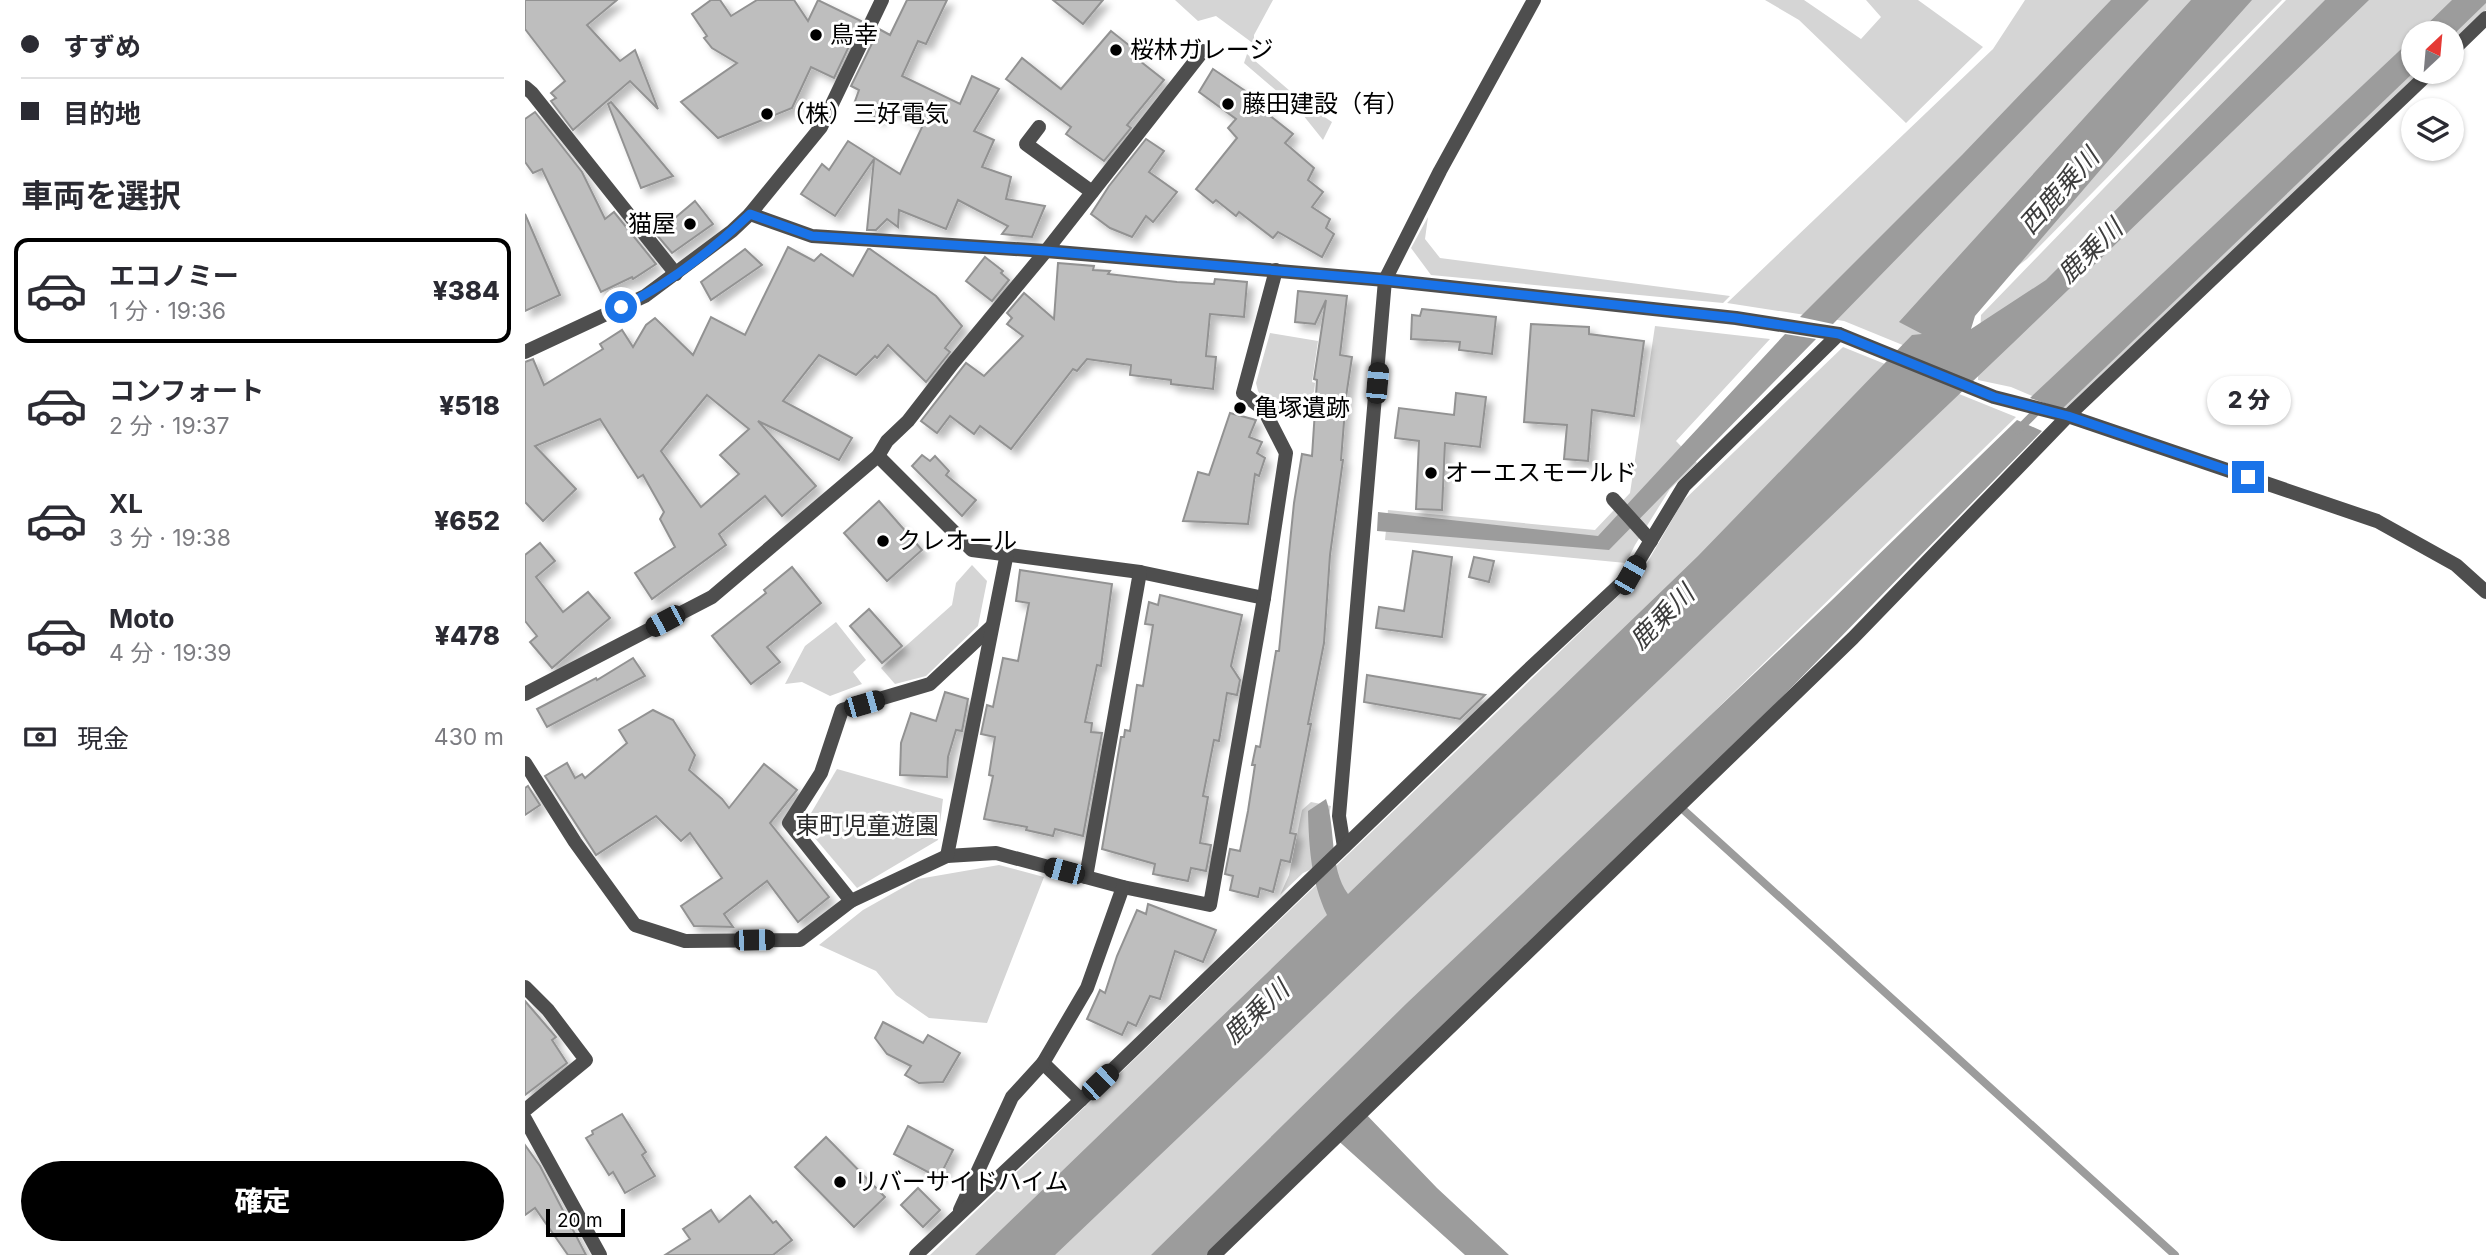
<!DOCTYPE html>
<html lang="ja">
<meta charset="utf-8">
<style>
:root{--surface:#fff;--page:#f7f7f7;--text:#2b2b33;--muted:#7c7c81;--line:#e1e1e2;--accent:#000}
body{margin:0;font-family:Inter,"Noto Sans JP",sans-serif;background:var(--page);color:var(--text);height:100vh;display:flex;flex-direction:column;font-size:26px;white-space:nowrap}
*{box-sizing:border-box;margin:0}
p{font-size:23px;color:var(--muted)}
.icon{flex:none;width:38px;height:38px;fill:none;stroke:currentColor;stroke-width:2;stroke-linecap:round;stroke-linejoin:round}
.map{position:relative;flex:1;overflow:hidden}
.panel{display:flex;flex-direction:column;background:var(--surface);width:525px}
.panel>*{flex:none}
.hud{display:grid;align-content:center;height:154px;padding:0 21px;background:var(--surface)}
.needle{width:46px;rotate:26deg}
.buttons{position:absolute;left:1876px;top:21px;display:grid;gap:14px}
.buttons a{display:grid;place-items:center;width:63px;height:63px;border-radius:50%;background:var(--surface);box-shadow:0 2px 5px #0004;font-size:35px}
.scale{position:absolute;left:21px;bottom:18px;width:79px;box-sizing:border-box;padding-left:7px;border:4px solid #000;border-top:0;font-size:19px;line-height:24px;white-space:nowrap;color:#000;-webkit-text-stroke:5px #fff;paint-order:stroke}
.end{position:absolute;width:32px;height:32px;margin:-16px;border:9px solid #1a73e8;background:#fff;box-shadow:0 0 0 4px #fff}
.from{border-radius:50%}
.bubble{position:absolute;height:49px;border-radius:24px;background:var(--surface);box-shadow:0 2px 5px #0004;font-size:23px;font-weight:800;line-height:49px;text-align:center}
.car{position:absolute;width:21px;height:42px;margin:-21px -10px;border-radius:9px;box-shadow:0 0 5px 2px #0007;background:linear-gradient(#222 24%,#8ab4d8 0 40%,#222 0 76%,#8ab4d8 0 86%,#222 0)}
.hud b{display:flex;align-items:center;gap:24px;height:66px;font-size:26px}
.hud b+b{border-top:2px solid var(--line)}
.hud i{width:18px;height:18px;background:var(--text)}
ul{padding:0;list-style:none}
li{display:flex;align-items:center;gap:21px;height:105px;margin:0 14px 10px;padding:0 7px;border:4px solid transparent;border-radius:14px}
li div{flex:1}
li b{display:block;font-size:26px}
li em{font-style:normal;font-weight:800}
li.current{border-color:var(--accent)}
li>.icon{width:63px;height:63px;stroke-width:1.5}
h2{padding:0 21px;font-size:32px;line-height:84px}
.pay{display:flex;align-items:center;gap:18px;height:77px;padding:0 21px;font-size:26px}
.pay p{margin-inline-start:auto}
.action{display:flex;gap:14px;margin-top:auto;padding:14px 21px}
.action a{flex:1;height:80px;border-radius:42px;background:var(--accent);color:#fff;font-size:28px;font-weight:800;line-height:80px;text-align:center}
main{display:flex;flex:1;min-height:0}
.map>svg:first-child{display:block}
.green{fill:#d5d5d5}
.water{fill:#9c9c9c}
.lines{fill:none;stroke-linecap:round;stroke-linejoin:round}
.stream{stroke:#9c9c9c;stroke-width:8}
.building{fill:#bebebe;stroke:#929292;stroke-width:2;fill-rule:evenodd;filter:url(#shadow)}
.street{stroke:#4e4e4e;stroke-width:14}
.route{stroke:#1a73e8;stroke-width:9}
.poi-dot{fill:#000;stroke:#fff;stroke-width:2.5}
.labels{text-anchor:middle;stroke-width:6;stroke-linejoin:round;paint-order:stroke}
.poi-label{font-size:24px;fill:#000;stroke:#fff;text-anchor:start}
.park-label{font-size:24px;fill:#2c2c2c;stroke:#fff}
.water-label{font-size:26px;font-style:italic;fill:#3d3d3d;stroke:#fff}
</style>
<main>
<section class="panel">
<div class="hud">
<b><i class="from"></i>すずめ</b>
<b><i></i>目的地</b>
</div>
<h2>車両を選択</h2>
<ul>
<li class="current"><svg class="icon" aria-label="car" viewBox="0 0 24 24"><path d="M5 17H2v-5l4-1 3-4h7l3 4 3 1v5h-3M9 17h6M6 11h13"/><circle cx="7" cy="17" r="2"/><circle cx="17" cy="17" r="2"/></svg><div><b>エコノミー</b><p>1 分 · 19:36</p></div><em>¥384</em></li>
<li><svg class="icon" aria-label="car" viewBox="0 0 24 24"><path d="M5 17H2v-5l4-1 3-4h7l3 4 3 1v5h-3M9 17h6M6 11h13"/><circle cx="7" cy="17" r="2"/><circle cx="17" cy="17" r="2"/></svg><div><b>コンフォート</b><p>2 分 · 19:37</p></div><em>¥518</em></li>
<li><svg class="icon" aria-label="car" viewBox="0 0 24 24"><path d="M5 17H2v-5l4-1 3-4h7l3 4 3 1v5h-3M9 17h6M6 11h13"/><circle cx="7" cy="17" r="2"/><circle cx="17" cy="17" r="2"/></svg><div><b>XL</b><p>3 分 · 19:38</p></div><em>¥652</em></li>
<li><svg class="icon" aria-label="car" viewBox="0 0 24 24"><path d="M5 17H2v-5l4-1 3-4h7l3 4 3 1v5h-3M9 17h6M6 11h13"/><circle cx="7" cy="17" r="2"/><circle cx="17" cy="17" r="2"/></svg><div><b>Moto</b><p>4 分 · 19:39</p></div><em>¥478</em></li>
</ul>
<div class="pay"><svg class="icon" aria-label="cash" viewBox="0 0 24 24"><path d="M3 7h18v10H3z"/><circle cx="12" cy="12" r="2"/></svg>現金<p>430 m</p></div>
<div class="action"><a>確定</a></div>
</section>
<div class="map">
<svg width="1961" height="1255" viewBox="0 0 1961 1255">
<defs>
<filter id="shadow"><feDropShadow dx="6" dy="6" stdDeviation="3.5" flood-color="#0004"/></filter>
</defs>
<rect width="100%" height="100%" fill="#fff"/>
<g class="green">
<polygon points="650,0 748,0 729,35 729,44 691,16 673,21"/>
<polygon points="1240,0 1279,0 1336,39 1356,17 1341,0 1393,0 1458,47 1381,123 1274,20"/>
<polygon points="1500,0 1757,0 1502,259 1385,348 1319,321 1202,303 1468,49"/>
<polygon points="1761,0 1961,0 1961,10 1927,43 1927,33 1888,33 1888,72 1897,72 1543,411 1486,387 1453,380 1456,315"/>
<polygon points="722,54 780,104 807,122 798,140 774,110 719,63"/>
<polygon points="903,217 900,239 915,258 1205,296 1198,303 906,275 886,248"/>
<polygon points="1130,326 1245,339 1151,441 1172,463 1145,489 1110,545 1101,563 860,540 863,510 1070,530 1105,493"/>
<polygon points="745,333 793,341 787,382 790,383 789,392 753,418 733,391 731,383"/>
<polygon points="1318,347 1491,417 948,947 643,1255 405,1255 1115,575 1158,501"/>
<polygon points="447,565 462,581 453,626 401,676 370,684 356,668 427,605 431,583"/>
<polygon points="311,622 341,660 328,672 337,684 305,696 277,682 260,684 280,646"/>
<polygon points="312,769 418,799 413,840 332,888 279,825"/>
<polygon points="786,802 806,806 791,867 778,873 755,895 764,875 777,810"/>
<polygon points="474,865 519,877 462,1023 404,1018 371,995 351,971 294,945 338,910 393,879"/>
</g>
<g class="water">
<polygon points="1586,0 1624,0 1308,324 1275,317 1437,155"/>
<path d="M1666,0H1727L1583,161L1450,316L1446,329L1521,280L1800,0H1844L1488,343L530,1255H450L802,915C786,881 784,848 783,811L801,799C811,828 804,868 823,894L1173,556L1387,335L1397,334L1374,322Z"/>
<polygon points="1927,0 1961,0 1961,3 1927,36 1927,33 1893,33"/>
<polygon points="1888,38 1889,72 1537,409 1505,398"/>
<polygon points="1260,334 1291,339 1084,550 852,531 853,512 1073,536"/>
<polygon points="1492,420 1517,431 1227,728 836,1109 912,1188 984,1255 940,1255 808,1136 686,1255 626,1255 882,1003 1307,600"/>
</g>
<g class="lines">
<g class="stream">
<polyline points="1493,430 1516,407"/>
<polyline points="1152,804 1650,1255"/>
</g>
</g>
<g class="building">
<polygon points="0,0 92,0 62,25 95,61 110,50 133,109 105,81 48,130 26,101 31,98 26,93 40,81 0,29"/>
<polygon points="186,0 195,0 206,16 232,0 269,0 283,21 293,0 336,21 309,78 286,67 267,108 193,138 156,102 212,63 187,48 179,38 182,36 167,14"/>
<polygon points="382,0 422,0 401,44 393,41 377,76 435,104 447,76 474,89 449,131 469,140 457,167 486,177 481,199 520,206 507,237 477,234 483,226 433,200 421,229 374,210 373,227 362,219 351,230 342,230 349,159 310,216 276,194 297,164 304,170 323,141 375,174 398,125 361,106 354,119 329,104 334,90 326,86 354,29 365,35"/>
<polygon points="528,0 578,0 558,24"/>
<polygon points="586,31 610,50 606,54 639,80 602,125 606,128 579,161 541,134 546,127 481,79 497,58 536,89"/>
<polygon points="688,69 722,92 720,96 768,134 760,143 789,168 783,180 798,192 787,207 805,219 801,228 809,234 797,257 753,232 748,238 714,212 711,216 691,200 688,203 671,189 712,138 703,128 711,119 674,92"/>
<polygon points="86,102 148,176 116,188 83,104"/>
<polygon points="10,112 57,172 80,219 89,212 131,264 108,279 107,277 76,292 17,169 8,173 0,162 0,119"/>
<polygon points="621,139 639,151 624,172 652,192 628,222 621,216 607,237 585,228 566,214 584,186"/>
<polygon points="170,201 188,224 147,253 131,234"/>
<polygon points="0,214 35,295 0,311"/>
<path d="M263,247L289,261L296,254L328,276L343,249H345L411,296L437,326L420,348L425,352L401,382L363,345L352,358L350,356L331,375L294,355L258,401L327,438L314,460L233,421L291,486L257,516L240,496L194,534L201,545L127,599L110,573L150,547L135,519L139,512L118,475L113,478L75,419L10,446L51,489L18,521L0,502V362L8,359L19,385L78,349L75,344L97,330L108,347L121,325L130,318L168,355L186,317L220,335ZM182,395L224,429L195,455L214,474L176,507L136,451Z"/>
<polygon points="220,249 237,265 186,300 176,282"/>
<polygon points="460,257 478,271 476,273 484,280 467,301 441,281"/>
<polygon points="533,263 569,266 568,270 585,271 583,274 652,282 689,284 690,279 722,282 719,317 685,314 681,356 691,357 688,389 646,384 646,380 605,375 606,365 562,359 552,371 548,369 486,449 455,426 449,434 425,416 412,433 396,421 441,363 459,376 498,336 482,324 487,318 482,313 499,293 529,319"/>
<polygon points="773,291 822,296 815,355 827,357 821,397 816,460 818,460 805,555 799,643 783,724 786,724 765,833 771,834 765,862 756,860 748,892 735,888 733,897 705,890 708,876 700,874 705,849 715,851 723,811 730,765 727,765 731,746 735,747 751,651 754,651 769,503 777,454 787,456 792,380 789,379 801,300 790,324 770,322"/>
<polygon points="897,309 971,317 967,354 934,350 935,342 886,339 887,315 895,316"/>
<polygon points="1006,324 1064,327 1064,334 1119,341 1109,416 1067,410 1063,461 1039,459 1042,425 999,422"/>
<polygon points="931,393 961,397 955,447 920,443 917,510 891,509 894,441 870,438 874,408 929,415"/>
<polygon points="705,413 731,420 724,437 737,442 732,453 740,458 734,476 730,474 723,524 658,521 673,472 684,475"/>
<polygon points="397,455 405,461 410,456 424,471 421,475 451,500 437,516 387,466"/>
<polygon points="354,501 397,550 362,581 319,533"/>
<polygon points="15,543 30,561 11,577 38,612 63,592 85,618 27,668 5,642 12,636 0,621 0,555"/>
<polygon points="888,551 927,557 917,637 851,628 854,607 879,611"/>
<polygon points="949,557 969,561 964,582 944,577"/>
<polygon points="267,567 296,603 242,647 255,662 226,684 187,636 241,593 239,590"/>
<polygon points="495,570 587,584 576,666 572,665 560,722 567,723 566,732 577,733 558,836 530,829 528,836 501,830 502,827 459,819 468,776 464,775 470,737 456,734 462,705 468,707 478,658 493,661 504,603 491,601"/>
<polygon points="635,595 717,615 706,666 715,680 712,695 702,693 694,741 689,740 678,796 683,797 675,843 686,845 681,871 666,868 663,881 628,874 630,864 577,849 596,737 599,737 600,730 605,731 612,685 618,686 628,625 620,624 624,602 633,605"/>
<polygon points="344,609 377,646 357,663 325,626"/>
<polygon points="108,658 120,676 22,727 12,709 71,678 72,680"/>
<polygon points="842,675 960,695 935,719 839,702"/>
<polygon points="420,692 443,699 437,731 431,730 423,757 422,777 375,775 376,743 386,713 411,721"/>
<polygon points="128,710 148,720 170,755 164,770 197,799 204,808 239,764 272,790 245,823 304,897 273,922 242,881 199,914 208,927 169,926 156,906 197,878 165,833 156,841 131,816 71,855 20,776 42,763 50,778 57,774 60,778 102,743 94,730"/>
<polygon points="3,786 15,805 0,815 0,788"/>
<polygon points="623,904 691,930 678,962 650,951 635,999 625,996 611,1026 603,1022 597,1035 562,1019 575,990 580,993 592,956 612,910 621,914"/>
<polygon points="0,1001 31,1037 27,1040 42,1063 0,1095"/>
<polygon points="358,1022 398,1043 403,1035 435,1053 418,1082 394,1083 380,1075 386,1066 362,1054 350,1038"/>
<polygon points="97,1114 121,1152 117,1155 130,1176 100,1193 88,1172 84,1175 61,1138 68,1134 67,1131"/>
<polygon points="383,1126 428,1150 414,1178 369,1154"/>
<polygon points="301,1137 360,1197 329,1227 270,1167"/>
<polygon points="0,1145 15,1166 61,1255 43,1255 10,1208 0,1215"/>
<polygon points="393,1188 415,1210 398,1227 376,1205"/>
<polygon points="225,1196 248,1223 251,1221 267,1240 248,1255 140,1255 165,1239 158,1229 186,1210 194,1222"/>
</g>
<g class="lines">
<g class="street">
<polyline points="1927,51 1961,18"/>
<polyline points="0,87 7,93 151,274"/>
<polyline points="514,127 501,144 567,192"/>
<polyline points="225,214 287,236 521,251 860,280 1211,318 1314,334 1469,397 1543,416 1852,521 1931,565 1961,592"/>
<polyline points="0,352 120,296 207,231 225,214 296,127 357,0"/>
<polyline points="353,456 447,550 615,572 739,598"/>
<polyline points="1088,499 1126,541"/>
<polyline points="466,627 405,684 317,710 296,773 264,823 326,901 422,856 471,853 598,887 685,905 739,598 761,453 739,410 718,393 751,270"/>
<polyline points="0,694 187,597 353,456 362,441 383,421 428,363 521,251 678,51"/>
<polyline points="0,763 50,842 110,925 160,941 275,940 326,901"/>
<polyline points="819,847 814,816 860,280 915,171 1009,0"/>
<polyline points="422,856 482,553"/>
<polyline points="561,877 615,572"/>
<polyline points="598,887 562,988 518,1063 556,1100 1000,673 1105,575 1159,486 1314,334"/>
<polyline points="0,987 23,1010 61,1060 0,1110"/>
<polyline points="0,1119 75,1255"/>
<polyline points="435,1210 487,1097 518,1063"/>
<polyline points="391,1255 556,1100"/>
<polyline points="689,1255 1328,638 1543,416 1905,72"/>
</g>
</g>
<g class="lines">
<path class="route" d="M96,307C143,285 187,250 225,214L287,236L521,251L860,280L1211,318L1314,334L1469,397L1543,416L1723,477"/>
</g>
<g class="poi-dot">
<circle cx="291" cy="35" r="7"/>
<circle cx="591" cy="50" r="7"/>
<circle cx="703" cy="104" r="7"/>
<circle cx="242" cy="114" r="7"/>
<circle cx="165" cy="224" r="7"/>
<circle cx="715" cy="408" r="7"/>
<circle cx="906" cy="473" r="7"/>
<circle cx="358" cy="541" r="7"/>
<circle cx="315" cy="1182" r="7"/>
</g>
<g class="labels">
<g class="poi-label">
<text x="305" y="43">鳥幸</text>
<text x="605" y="58">桜林ガレージ</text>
<text x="717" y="112">藤田建設（有）</text>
<text x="256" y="122">（株）三好電気</text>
<text x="151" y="232" text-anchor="end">猫屋</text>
<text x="729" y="416">亀塚遺跡</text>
<text x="920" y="481">オーエスモールド</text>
<text x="372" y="549">クレオール</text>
<text x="329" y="1190">リバーサイドハイム</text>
</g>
<g class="park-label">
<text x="342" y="834">東町児童遊園</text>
</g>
<g class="water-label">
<text transform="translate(1534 191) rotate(-48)" y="9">西鹿乗川</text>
<text transform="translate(1565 251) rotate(-44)" y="9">鹿乗川</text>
<text transform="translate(1137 617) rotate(-45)" y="9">鹿乗川</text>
<text transform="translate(731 1012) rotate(-43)" y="9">鹿乗川</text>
</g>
</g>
</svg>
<div class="buttons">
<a><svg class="needle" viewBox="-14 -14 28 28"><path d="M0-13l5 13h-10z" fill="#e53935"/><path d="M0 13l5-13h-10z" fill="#7c7c81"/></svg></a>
<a><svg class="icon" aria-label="layers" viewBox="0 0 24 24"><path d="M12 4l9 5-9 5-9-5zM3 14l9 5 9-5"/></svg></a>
</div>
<div class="scale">20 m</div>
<i class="end from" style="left:96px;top:307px"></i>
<i class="end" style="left:1723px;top:477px"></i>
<div class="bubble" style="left:1682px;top:376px;width:84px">2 分</div>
<i class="car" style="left:852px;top:383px;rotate:5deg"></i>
<i class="car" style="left:1105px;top:575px;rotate:30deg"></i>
<i class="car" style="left:140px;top:621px;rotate:242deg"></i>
<i class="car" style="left:339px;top:704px;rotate:74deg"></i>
<i class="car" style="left:539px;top:871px;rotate:285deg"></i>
<i class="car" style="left:229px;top:940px;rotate:89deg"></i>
<i class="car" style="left:575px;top:1082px;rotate:46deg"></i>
</div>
</main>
